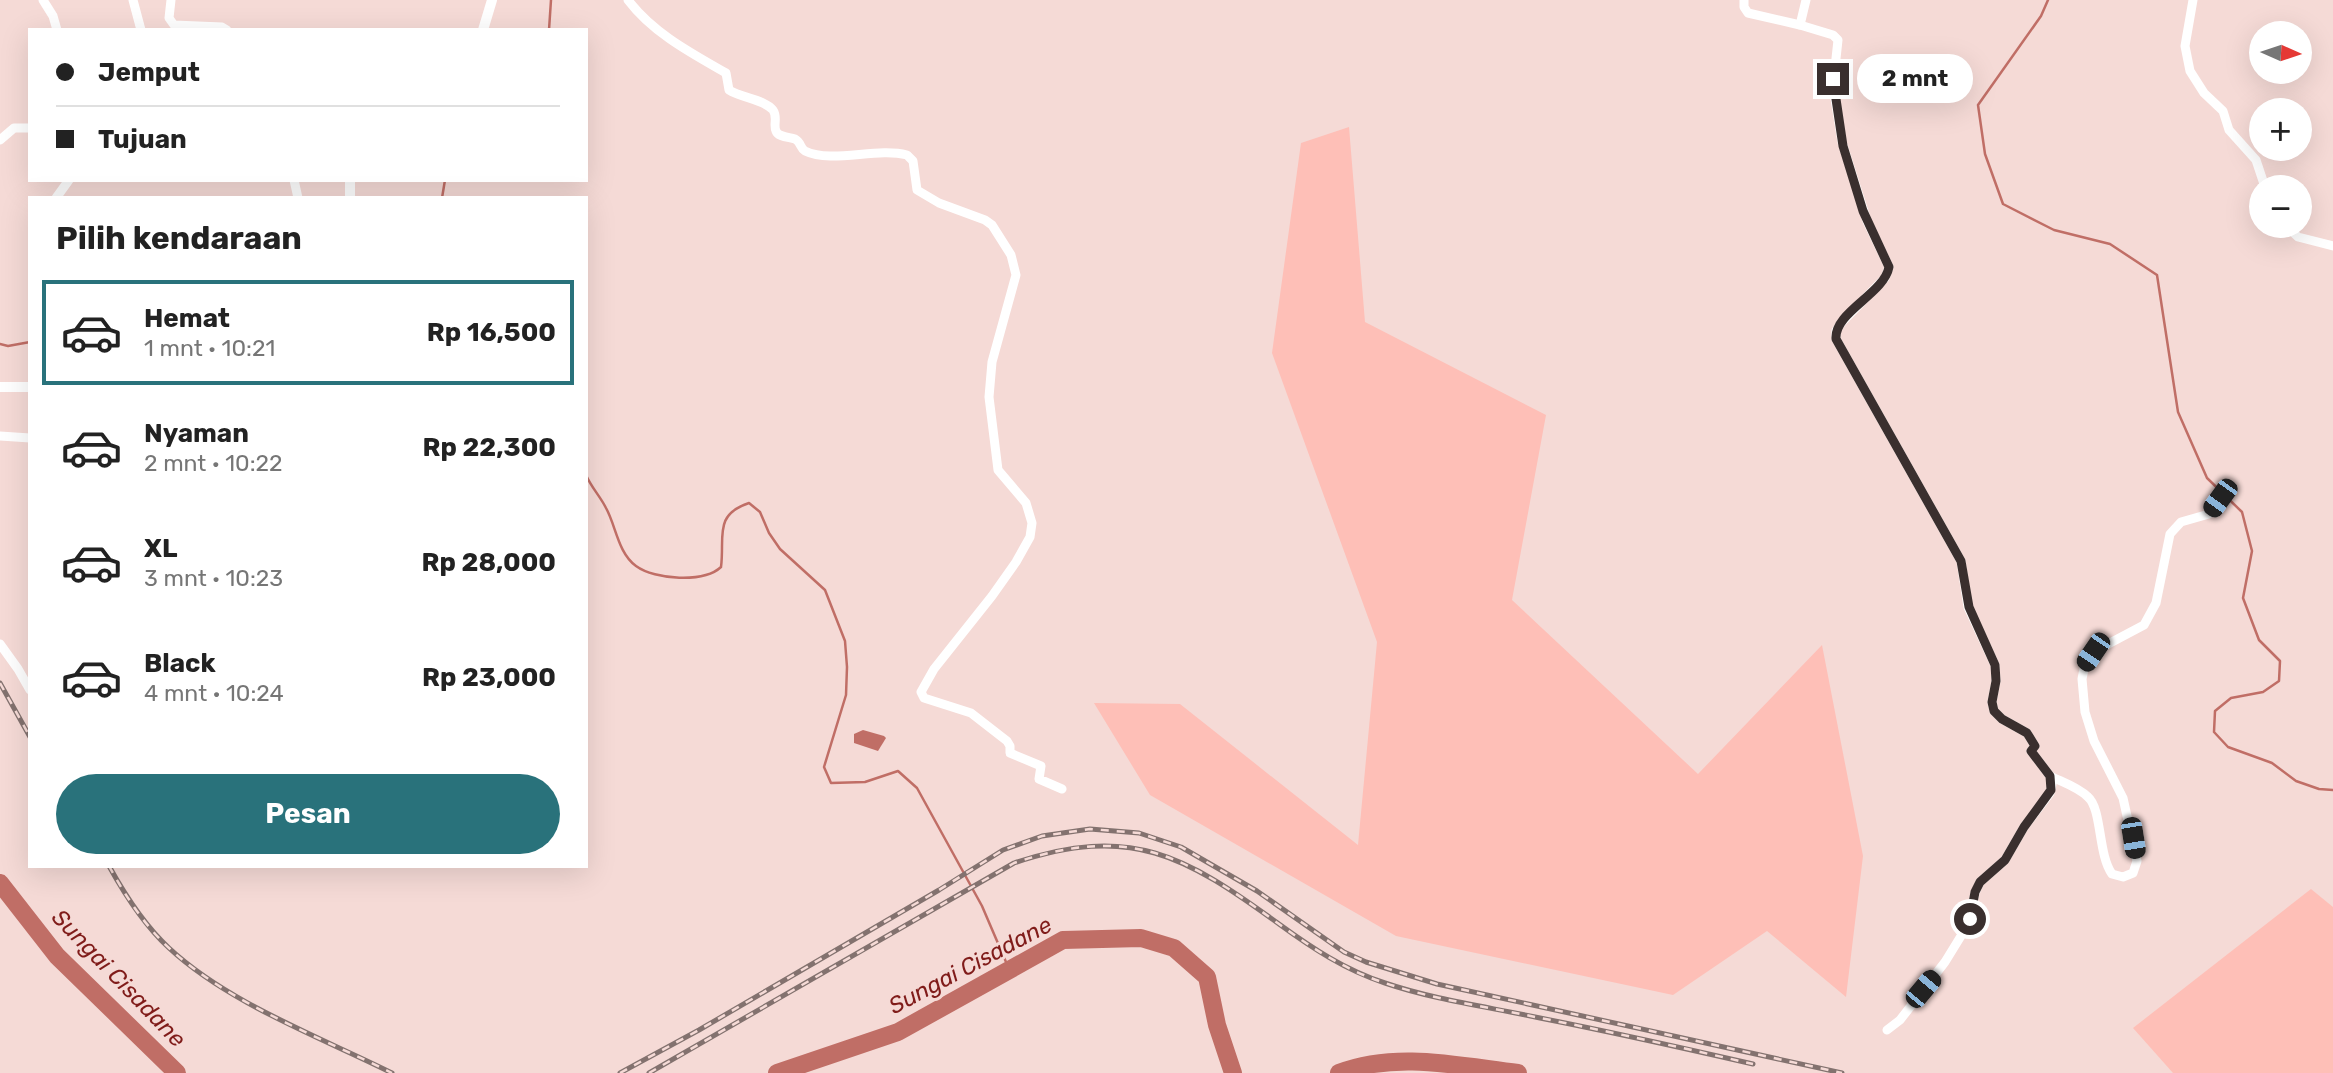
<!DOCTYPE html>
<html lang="id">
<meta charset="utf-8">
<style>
:root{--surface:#fff;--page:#f6f6f6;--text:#222;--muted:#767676;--line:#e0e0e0;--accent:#29727b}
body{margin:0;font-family:Rubik,sans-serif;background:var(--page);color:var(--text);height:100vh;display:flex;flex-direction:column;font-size:26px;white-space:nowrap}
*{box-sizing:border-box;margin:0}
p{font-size:23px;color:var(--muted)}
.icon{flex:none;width:38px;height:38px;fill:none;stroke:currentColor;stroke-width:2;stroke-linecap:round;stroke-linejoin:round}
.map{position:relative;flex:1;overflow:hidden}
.side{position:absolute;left:28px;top:196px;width:560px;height:672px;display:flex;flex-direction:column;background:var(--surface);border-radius:0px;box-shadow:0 7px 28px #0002}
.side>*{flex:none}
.guide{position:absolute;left:28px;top:28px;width:560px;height:154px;border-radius:0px;box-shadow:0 7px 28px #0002;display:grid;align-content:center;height:154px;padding:0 28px;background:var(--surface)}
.needle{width:46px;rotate:93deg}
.tools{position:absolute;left:2249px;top:21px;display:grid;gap:14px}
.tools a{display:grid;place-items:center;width:63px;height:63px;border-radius:50%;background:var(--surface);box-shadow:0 7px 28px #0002;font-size:35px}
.end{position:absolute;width:32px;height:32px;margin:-16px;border:9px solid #3a2f2e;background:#fff;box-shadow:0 0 0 4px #fff}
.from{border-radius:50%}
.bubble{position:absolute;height:49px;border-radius:24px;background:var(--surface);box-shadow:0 7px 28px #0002;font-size:23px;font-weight:700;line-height:49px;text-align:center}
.car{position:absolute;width:21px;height:42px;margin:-21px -10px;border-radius:9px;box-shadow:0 0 5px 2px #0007;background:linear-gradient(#222 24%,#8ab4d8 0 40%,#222 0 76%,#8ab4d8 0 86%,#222 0)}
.guide b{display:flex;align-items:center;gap:24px;height:66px;font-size:26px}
.guide b+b{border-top:2px solid var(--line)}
.guide i{width:18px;height:18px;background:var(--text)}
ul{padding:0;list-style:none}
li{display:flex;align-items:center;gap:21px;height:105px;margin:0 14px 10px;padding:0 14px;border:4px solid transparent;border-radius:0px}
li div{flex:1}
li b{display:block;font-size:26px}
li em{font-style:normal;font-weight:700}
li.selected{border-color:var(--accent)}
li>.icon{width:63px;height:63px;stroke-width:1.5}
h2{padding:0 28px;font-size:32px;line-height:84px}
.cta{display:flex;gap:14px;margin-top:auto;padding:14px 28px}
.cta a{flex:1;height:80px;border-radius:42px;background:var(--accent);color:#fff;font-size:28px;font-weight:700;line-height:80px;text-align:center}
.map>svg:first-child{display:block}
.green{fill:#febfb7}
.water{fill:#c06e66}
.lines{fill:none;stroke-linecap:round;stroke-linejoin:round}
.stream{stroke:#c06e66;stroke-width:2.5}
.river{stroke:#c06e66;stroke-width:18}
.minor{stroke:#fff;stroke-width:9}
.tertiary{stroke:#fff;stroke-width:10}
.rail-casing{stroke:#83726f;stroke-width:5}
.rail{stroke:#f5dad6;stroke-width:2.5;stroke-dasharray:8;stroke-linecap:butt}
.route{stroke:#3a2f2e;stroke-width:9}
.labels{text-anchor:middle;stroke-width:6;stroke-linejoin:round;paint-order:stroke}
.water-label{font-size:23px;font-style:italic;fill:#801c1a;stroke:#f5dad6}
</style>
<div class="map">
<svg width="2333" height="1073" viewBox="0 0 2333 1073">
<rect width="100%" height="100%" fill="#f5dad6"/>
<g class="green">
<polygon points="1349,127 1365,322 1546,415 1512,600 1698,774 1822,645 1863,856 1846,997 1767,931 1673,995 1396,936 1150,795 1094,703 1180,704 1358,845 1377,642 1272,353 1301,143"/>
<polygon points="2311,889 2333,907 2333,1073 2173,1073 2133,1028"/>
</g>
<polygon class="water" points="863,730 884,736 886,738 878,751 854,743 854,734"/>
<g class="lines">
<g class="stream">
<polyline points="2048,0 2041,16 1978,105 1985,154 2003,204 2054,230 2110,244 2157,275 2178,412 2207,478 2242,512 2252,551 2243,598 2259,640 2280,661 2279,681 2263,692 2231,698 2215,711 2214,732 2228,747 2272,763 2296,781 2319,789 2333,790"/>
<polyline points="549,30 551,0"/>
<polyline points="442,198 445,180"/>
<polyline points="0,344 8,346 30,342"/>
<path d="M586,475C591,487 600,496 606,508C616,526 618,553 636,566C655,580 704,583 721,567C725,537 713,515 749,503L760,512L769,533L780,549L825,590L845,641L847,667L846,695L824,767L831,783L865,782L898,771L917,788L982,906L1009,969"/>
</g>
<g class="river">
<polyline points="0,883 57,956 177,1073"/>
<polyline points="777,1073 898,1032 1063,940 1141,938 1174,948 1207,977 1217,1025 1233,1073"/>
<path d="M1339,1073C1396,1051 1459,1066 1518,1073"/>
</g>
<g class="minor">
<polyline points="43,0 53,16 57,30"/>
<polyline points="133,0 141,30"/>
<polyline points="171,0 169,18 174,25 222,27 227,30"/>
<path d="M628,0C653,33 691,53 726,73L729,90C741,98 764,99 773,110C778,117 773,125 776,131C778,137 789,137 795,139C801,142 800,148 805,151C832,164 876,147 907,155L913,161L917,190L939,203L985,220L992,225L1011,255L1016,275L992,362L989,397L998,470L1026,503L1032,523L1030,537L1016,562L992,596L934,669L921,692L924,698L971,713L1007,741L1010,746V753L1041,766L1039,779L1062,789"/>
<polyline points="1744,0 1744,7 1748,13 1800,25"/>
<polyline points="1806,0 1800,25 1833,35 1838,40 1833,86 1842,142 1867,221 1889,267 1885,278 1841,323 1836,331 1836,339 1961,561 1968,607 1995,665 1996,681 1992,702 1994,711 2002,719 2027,733 2035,746 2031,751 2050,776 2052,784 2050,793 2024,827 2005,860 1980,882 1975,893 1969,923 1945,962 1900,1020 1887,1030"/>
<polyline points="2193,0 2185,46 2190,71 2204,93 2223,111 2229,130 2256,160 2265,187"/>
<polyline points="0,140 14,128 30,128"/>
<polyline points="294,180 298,198"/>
<polyline points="56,198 69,180"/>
<polyline points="2286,226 2298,237 2333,246"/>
<polyline points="0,436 30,438"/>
<polyline points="0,644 18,669 30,690"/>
<path d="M2050,776C2062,782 2078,787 2088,797C2102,809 2098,855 2112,874L2123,877L2133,873L2137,861L2123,798L2094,741L2085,712L2082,679L2085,664L2093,652L2144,625L2156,603L2170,534L2181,522L2209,514L2220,498"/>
</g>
<g class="tertiary">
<polyline points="483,30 492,0"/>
<polyline points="350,180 350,198"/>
<polyline points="0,387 30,387"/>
</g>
<defs>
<g id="rail">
<polyline points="0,683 30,737"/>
<path d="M109,866C125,895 144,925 169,948C228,1003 320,1037 392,1073"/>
<polyline points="620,1073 699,1030 939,890 1003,850 1042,836 1090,829 1139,833 1181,847 1257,891 1344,952 1366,962 1437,984 1842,1073"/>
<path d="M649,1073L1014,863C1131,824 1184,855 1279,924C1312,948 1345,970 1385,983C1435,1000 1489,1007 1540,1018C1612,1032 1683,1048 1753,1064"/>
</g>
</defs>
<use href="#rail" class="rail-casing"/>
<use href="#rail" class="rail"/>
</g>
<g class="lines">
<path class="route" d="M1833,79L1843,146L1863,211L1889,267C1884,294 1834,312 1836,339L1961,561L1969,607L1995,665L1996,681L1992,702L1994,711L2002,719L2027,733L2035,746L2031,751L2050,776L2051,790L2024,827L2005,860L1980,882L1975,892L1970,919"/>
</g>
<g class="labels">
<g class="water-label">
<text transform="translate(970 965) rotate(-28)" y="8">Sungai Cisadane</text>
<text transform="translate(119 978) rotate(46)" y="8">Sungai Cisadane</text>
</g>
</g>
</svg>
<div class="tools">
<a><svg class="needle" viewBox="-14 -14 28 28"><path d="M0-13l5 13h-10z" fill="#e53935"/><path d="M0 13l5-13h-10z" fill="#767676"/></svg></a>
<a>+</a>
<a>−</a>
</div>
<i class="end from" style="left:1970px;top:919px"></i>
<i class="end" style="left:1833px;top:79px"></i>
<div class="bubble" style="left:1857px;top:54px;width:116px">2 mnt</div>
<i class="car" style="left:2220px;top:498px;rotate:216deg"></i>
<i class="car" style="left:2093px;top:652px;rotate:214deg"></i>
<i class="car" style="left:2133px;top:838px;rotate:171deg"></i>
<i class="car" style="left:1923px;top:989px;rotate:40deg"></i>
<div class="guide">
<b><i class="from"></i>Jemput</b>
<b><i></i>Tujuan</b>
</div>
<section class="side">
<h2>Pilih kendaraan</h2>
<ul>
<li class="selected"><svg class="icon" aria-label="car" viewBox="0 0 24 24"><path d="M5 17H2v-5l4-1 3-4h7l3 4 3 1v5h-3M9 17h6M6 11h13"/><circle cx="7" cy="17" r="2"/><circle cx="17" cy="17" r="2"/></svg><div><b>Hemat</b><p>1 mnt · 10:21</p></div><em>Rp 16,500</em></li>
<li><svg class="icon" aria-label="car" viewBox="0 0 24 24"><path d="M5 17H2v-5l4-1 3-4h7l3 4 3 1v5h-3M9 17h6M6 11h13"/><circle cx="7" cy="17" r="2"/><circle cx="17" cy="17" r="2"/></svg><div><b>Nyaman</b><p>2 mnt · 10:22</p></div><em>Rp 22,300</em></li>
<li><svg class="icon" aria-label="car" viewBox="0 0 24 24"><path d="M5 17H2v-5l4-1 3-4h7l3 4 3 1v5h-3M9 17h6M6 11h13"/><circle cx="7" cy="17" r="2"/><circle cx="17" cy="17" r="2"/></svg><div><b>XL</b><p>3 mnt · 10:23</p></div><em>Rp 28,000</em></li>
<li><svg class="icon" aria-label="car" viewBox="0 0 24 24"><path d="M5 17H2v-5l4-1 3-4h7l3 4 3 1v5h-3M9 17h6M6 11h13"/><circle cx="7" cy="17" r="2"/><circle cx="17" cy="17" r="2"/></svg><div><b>Black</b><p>4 mnt · 10:24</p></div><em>Rp 23,000</em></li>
</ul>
<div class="cta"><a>Pesan</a></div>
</section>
</div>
